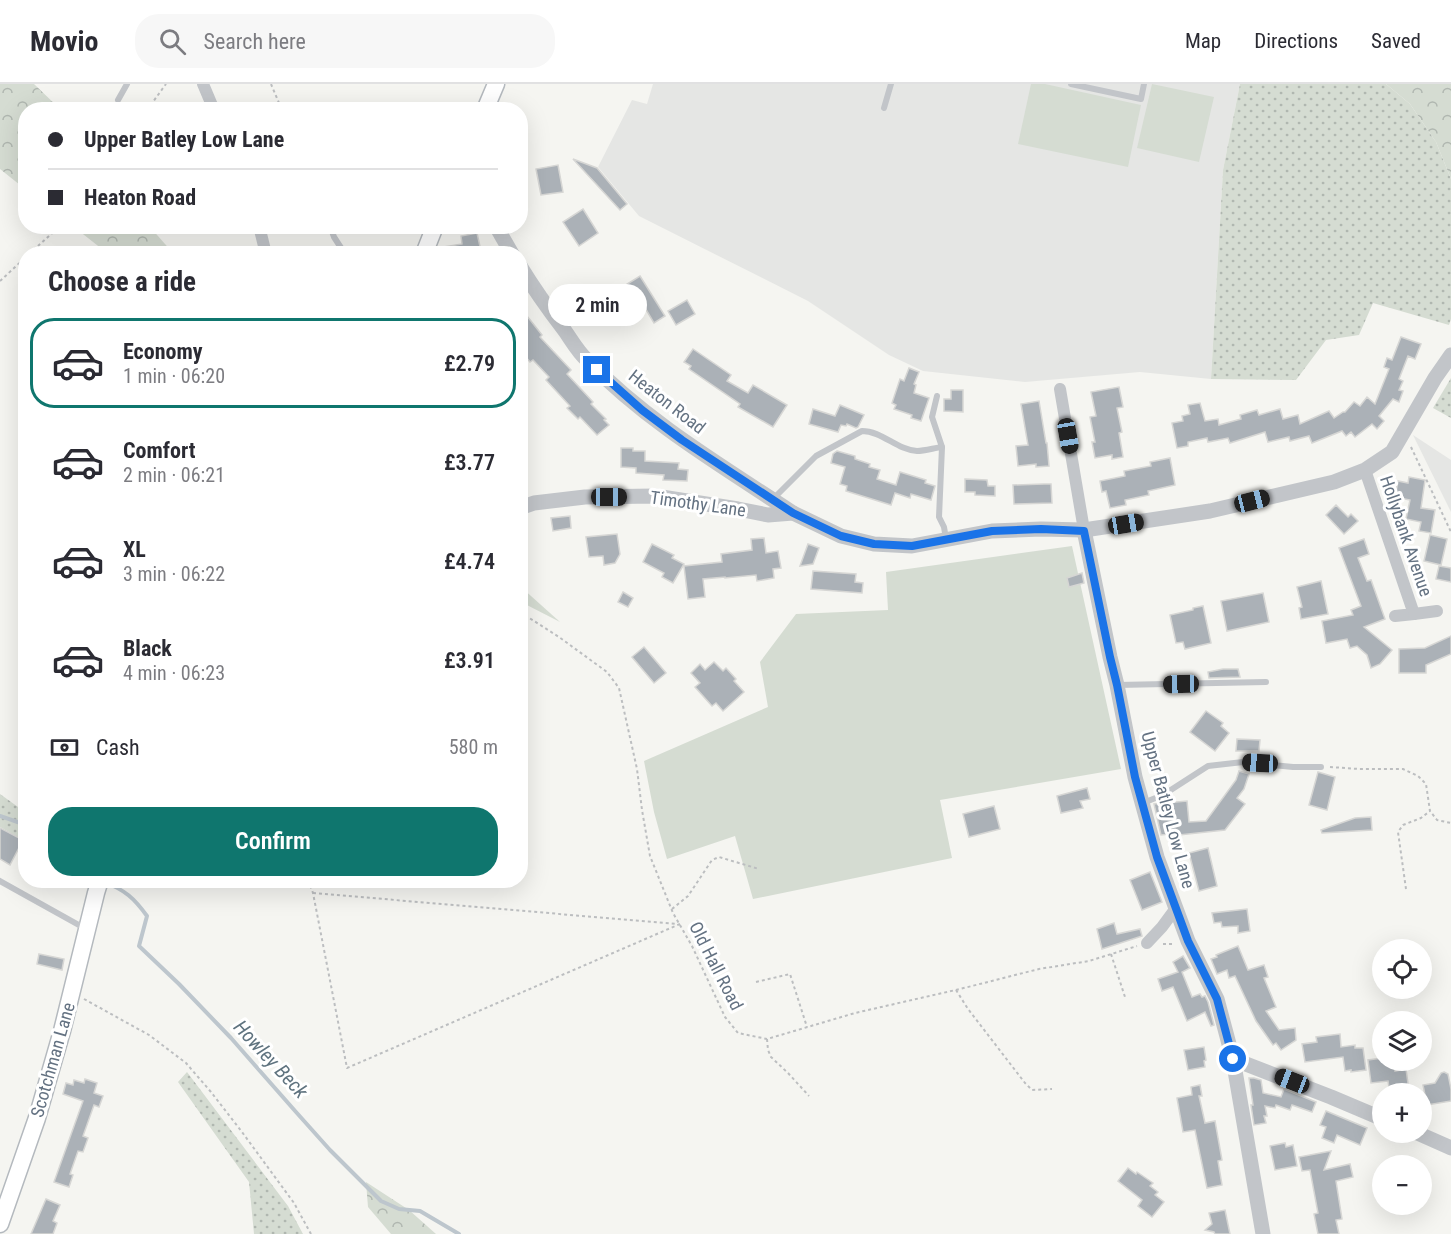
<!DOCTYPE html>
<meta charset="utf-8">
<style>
:root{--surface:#fff;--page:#f7f7f7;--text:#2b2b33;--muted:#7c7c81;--line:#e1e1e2;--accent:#0f766e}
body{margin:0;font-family:"Roboto Condensed",sans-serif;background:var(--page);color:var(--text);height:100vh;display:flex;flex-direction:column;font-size:22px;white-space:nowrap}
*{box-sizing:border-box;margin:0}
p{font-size:20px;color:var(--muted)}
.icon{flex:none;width:33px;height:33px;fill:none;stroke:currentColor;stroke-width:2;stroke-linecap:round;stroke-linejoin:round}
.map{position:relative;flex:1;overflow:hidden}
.drawer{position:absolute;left:18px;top:162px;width:510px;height:642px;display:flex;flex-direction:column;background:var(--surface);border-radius:24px;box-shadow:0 6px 24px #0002}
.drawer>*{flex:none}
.guide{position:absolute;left:18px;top:18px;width:510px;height:132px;border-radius:24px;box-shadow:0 6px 24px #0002;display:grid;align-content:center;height:132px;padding:0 30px;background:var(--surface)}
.buttons{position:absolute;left:1372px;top:855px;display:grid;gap:12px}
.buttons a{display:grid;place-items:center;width:60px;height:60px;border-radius:50%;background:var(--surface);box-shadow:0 6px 24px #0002;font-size:30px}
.end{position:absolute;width:27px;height:27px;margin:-14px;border:8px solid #1a73e8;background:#fff;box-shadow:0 0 0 3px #fff}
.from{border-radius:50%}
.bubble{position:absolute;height:42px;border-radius:21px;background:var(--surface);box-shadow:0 6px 24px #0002;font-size:20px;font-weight:600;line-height:42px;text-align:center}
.car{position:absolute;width:18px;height:36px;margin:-18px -9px;border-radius:8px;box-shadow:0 0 4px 2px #0007;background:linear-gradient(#222 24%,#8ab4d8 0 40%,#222 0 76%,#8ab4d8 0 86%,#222 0)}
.guide b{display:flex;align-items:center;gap:21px;height:57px;font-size:22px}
.guide b+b{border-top:2px solid var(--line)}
.guide i{width:15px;height:15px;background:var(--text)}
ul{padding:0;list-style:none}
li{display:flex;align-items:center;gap:18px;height:90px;margin:0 12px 9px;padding:0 18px;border:3px solid transparent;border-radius:24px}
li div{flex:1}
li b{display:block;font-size:22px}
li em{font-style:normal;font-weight:600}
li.on{border-color:var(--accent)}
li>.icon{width:54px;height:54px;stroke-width:1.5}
h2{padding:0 30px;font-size:27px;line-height:72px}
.pay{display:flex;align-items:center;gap:15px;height:66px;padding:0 30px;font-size:22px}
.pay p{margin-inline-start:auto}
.button{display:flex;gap:12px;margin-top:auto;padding:12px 30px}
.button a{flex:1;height:69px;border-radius:24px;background:var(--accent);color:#fff;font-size:24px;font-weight:600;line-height:69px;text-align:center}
header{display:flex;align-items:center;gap:36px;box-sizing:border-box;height:84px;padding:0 30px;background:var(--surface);border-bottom:2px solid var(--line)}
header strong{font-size:28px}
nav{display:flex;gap:33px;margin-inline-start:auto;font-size:21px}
.search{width:420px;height:54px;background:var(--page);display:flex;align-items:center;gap:15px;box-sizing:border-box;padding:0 21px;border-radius:24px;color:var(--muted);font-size:22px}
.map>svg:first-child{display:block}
.built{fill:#e5e6e4}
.grass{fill:url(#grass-dots)}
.forest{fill:url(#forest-crowns)}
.green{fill:#d5dcd2}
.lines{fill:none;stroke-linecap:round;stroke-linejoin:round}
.stream{stroke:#bdc6cd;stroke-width:4}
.building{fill:#abb1b7;stroke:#d6d6d4;stroke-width:1.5}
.secondary-casing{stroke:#b4b9be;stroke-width:19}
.path{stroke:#bcbec0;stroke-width:2;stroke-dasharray:3 3;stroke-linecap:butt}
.service{stroke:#c2c5c9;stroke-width:6}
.minor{stroke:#c2c5c9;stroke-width:12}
.tertiary{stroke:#c2c5c9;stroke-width:15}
.secondary{stroke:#fff;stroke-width:16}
.route{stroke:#1a73e8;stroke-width:8}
.labels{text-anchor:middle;stroke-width:6;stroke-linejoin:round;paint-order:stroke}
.street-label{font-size:18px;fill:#647282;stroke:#fff}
.water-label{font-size:20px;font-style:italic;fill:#5f737f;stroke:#fff}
</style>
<header>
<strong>Movio</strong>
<div class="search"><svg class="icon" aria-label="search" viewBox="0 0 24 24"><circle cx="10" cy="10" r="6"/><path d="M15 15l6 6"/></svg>Search here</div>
<nav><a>Map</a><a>Directions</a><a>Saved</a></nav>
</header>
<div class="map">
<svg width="1451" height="1150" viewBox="0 0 1451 1150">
<defs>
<pattern id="grass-dots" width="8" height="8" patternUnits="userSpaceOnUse" patternTransform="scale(1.5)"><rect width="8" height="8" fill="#d5dcd2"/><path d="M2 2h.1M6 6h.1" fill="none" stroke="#b0b7b0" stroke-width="1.8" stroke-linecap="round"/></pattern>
<pattern id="forest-crowns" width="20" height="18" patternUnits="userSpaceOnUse" patternTransform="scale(1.5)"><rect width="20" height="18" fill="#d5dcd2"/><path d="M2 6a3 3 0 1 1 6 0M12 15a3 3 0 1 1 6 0" fill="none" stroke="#b0b7b0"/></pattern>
</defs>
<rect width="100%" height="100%" fill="#f5f5f1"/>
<g class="built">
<polygon points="653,0 1240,0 1223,86 1211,295 1140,288 1025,298 923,287 889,271 808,217 639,132 598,83 632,16 647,20"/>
<polygon points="1413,351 1451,376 1451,428"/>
</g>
<g class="grass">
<polygon points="1240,0 1386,0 1410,20 1436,58 1451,95 1451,235 1449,241 1373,219 1359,251 1326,256 1296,296 1211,295 1223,86"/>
<polygon points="1451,294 1451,334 1433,324"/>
<polygon points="0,710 25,728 25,757 0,743"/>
<polygon points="187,988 288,1122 303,1150 254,1150 249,1098 178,998"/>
</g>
<g class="forest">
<polygon points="0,0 34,0 60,25 26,26 25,105 0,85"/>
<polygon points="1386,0 1451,0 1451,95 1436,58 1410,20"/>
<polygon points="74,143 150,143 173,169 107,169"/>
<polygon points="520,503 521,503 560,538 521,518"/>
<polygon points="366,1098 409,1126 436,1150 391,1150 368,1123"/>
</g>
<g class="green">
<polygon points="1031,0 1045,0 1141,21 1128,83 1018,60"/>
<polygon points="1152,0 1214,13 1199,78 1137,64"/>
<polygon points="1072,462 1121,685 940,716 952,774 753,815 735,752 667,775 654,728 644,677 768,623 760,578 796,530 888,526 886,488"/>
</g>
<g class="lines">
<g class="stream">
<polyline points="0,732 26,741"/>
<path d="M104,798C125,806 134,814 147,832L139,862L179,900L231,954L296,1028L330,1066L381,1117L399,1125L420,1127L459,1150"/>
</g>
</g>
<g class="building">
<polygon points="573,75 597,84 627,120 620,126"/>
<polygon points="558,81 563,108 541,111 536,85"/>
<polygon points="583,125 598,149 579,162 563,138"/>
<polygon points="477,149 481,167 465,170 437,170 438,164 462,160 461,152"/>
<polygon points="640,192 665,232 654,239 644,222 639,225 624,202"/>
<polygon points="687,216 695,230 676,241 668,227"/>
<polygon points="527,232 542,251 540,253 571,286 567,290 593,318 591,320 606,335 604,336 609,341 597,351 580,333 578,335 567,324 570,322 546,296 549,293 533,276 530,278 520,266 520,237"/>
<polygon points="1401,253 1421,260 1415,275 1408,272 1399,295 1403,297 1399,306 1403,307 1399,318 1393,315 1379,332 1384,337 1377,345 1372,340 1355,353 1351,348 1346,352 1342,347 1312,359 1309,352 1290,357 1289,353 1268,358 1265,348 1230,359 1228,354 1208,358 1207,354 1188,358 1188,362 1177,364 1172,339 1183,337 1182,332 1190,330 1188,321 1200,319 1205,337 1218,335 1219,341 1241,335 1240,331 1257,326 1259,331 1280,325 1283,335 1298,331 1300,340 1329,327 1334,334 1343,328 1345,328 1354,318 1360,322 1367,313 1375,320 1389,285 1384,283 1387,274 1392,276"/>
<polygon points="693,265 731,291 727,297 748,309 753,301 787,321 773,343 738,323 740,320 689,285 691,282 684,278"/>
<polygon points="909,284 919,288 914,300 916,301 914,309 929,314 921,337 911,334 912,331 894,325 896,321 892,319 900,295 904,297"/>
<polygon points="1119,303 1123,323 1117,324 1122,348 1119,349 1123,373 1112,375 1112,371 1095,374 1092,358 1095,358 1090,333 1096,332 1091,308"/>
<polygon points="951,306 963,306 963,328 944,327 944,315 951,315"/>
<polygon points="1039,317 1046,359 1047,359 1049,382 1036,383 1036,380 1018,382 1016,362 1028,361 1021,320"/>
<polygon points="840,321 864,331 858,343 856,344 847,340 846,342 841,341 838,348 809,340 813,325 835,332"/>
<polygon points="621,364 633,364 633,367 645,367 645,377 679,379 678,385 688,386 687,397 663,396 664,391 636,389 636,384 621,383"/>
<polygon points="837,367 855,372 855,375 870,380 869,383 880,386 877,395 896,401 900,388 926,396 925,399 935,402 931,416 911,410 910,414 895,409 891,421 846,407 847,402 840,400 845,383 831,379 833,370"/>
<polygon points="1170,374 1175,401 1148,407 1149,411 1125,416 1126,421 1110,424 1106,407 1102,408 1100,397 1125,392 1124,387 1151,382 1150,378"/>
<polygon points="1409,393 1425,396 1421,424 1435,426 1431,449 1419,447 1421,438 1406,435 1410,416 1395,413 1398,397 1408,399"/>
<polygon points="965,395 987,396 988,402 995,402 995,412 975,411 975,408 965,408"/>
<polygon points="1044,400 1051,400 1052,419 1014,420 1013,401"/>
<polygon points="1336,421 1348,433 1351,430 1358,437 1344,450 1326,431"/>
<polygon points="570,432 571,444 553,447 551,434"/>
<polygon points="617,450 620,470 615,479 604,481 603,472 589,473 586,453"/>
<polygon points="1430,451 1447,455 1441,481 1424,477"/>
<polygon points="764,454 766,469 778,467 781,484 773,485 774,494 757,497 756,491 725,494 725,493 703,495 705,513 688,515 684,482 722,478 721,470 752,466 751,455"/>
<polygon points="1364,455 1369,470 1358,474 1367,497 1371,496 1385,535 1364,543 1392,566 1380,580 1371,584 1367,571 1357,562 1350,564 1347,555 1326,559 1322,537 1353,531 1351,526 1361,522 1339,464"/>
<polygon points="652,460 674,471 672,474 684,480 673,499 662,493 664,489 643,478"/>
<polygon points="808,460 819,464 813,480 800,482"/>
<polygon points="1439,482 1451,484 1451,498 1436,495"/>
<polygon points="813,487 856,490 855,498 863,499 862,509 811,505"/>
<polygon points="1082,489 1084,499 1069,503 1067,494"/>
<polygon points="1321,497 1328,530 1301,535 1299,524 1302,523 1297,503"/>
<polygon points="623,508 633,514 628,523 618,518"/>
<polygon points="1263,509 1269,538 1227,547 1221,517"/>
<polygon points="1203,522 1211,559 1185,565 1183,558 1176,559 1170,531 1193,526 1193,524"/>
<polygon points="1451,552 1451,570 1426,581 1426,589 1399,589 1399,565 1425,564"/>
<polygon points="644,563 666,589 654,599 632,573"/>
<polygon points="714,578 723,587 726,584 736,595 734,597 744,608 723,627 716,619 712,622 695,603 700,599 691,589 700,580 705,586"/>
<polygon points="1223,585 1238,585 1240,593 1209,594 1208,588"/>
<polygon points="1206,627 1223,639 1221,642 1229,649 1215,667 1190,648"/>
<polygon points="1237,655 1260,656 1259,667 1236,667"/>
<polygon points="1239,687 1249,690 1244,705 1237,714 1245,720 1225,746 1170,752 1170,750 1161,751 1154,720 1187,717 1189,738 1206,737 1236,696"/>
<polygon points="1318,688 1335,693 1327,726 1309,721"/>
<polygon points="1087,704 1090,715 1080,717 1083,724 1061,729 1057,712"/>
<polygon points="994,722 1000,745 969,753 963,730"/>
<polygon points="1371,733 1372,746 1322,749 1321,746 1355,734"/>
<polygon points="0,744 23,756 10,781 0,775"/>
<polygon points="1208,764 1217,802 1199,807 1189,769"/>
<polygon points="1150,788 1162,818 1142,826 1130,796"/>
<polygon points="1247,825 1250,847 1238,849 1238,842 1222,843 1221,838 1214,839 1212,829"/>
<polygon points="1114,839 1117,850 1140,845 1142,852 1102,865 1097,845"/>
<polygon points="1238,862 1248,886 1264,881 1268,893 1264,894 1276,923 1266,927 1279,946 1295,944 1296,956 1281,966 1276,959 1273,961 1256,937 1235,892 1229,894 1227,886 1217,890 1211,875 1217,873 1216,871"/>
<polygon points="39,870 64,875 62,886 37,880"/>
<polygon points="1183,872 1190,884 1182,888 1192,913 1200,910 1202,913 1205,912 1208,918 1214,941 1211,942 1205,928 1187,937 1173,903 1162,907 1158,895 1178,888 1173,878"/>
<polygon points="1340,950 1341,963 1355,961 1355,964 1363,964 1366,986 1351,988 1351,986 1345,987 1343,973 1305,978 1302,960 1317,958 1316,953"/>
<polygon points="1204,963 1206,976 1204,977 1205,983 1188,986 1184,966"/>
<polygon points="1382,974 1382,976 1394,976 1395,987 1406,985 1409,1007 1390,1010 1388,997 1371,999 1368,976"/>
<polygon points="1444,988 1448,990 1451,1005 1451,1017 1427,1021 1423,1001 1435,999 1441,989"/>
<polygon points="1249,994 1254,994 1261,996 1263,1009 1281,1013 1284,1005 1316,1018 1312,1028 1292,1021 1290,1026 1276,1021 1275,1024 1265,1022 1267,1032 1264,1032 1266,1039 1254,1041 1251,1021 1253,1021"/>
<polygon points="85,995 97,999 94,1009 103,1012 99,1023 94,1021 83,1052 88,1054 83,1068 78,1067 70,1090 73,1091 69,1103 54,1098 83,1017 63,1010 66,999 73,1001 74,996 84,999"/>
<polygon points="1200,1001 1202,1012 1199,1012 1205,1039 1215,1037 1222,1076 1218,1077 1222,1101 1207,1104 1195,1046 1183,1048 1177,1014 1192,1011 1191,1003"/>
<polygon points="1326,1027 1367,1044 1360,1061 1337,1051 1334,1059 1322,1054 1326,1043 1320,1041"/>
<polygon points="1285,1059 1286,1063 1293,1061 1297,1082 1275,1086 1270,1062"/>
<polygon points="1331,1067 1324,1086 1350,1080 1353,1093 1336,1097 1342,1135 1336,1136 1339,1150 1318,1150 1314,1130 1318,1129 1310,1086 1302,1087 1299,1073"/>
<polygon points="1128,1084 1136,1090 1137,1088 1153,1099 1150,1102 1158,1108 1155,1111 1164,1118 1152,1133 1138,1122 1142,1116 1118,1097"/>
<polygon points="46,1115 60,1121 53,1137 57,1139 53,1150 31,1150"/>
<polygon points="1225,1126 1230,1150 1215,1150 1214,1148 1205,1146 1212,1140 1209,1129"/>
</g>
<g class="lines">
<defs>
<g id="secondary">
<polyline points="485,26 496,0"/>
<polyline points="424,170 435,142"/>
<polyline points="0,1140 37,1034 62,947 96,809 100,796"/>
</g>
</defs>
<use href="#secondary" class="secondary-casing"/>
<g class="path">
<polyline points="271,0 282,26"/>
<polyline points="147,26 166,0"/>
<polyline points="29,170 60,142"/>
<polyline points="0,197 26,173"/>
<polyline points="1411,363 1451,448"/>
<polyline points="520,528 559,553 607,588 619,604 637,685 642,726 650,772 673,829 692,862 725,933 738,949 767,955 855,929 960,905 1039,885 1089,877 1137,862"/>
<polyline points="1330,683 1359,685 1403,685 1418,692 1426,700 1430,727 1437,736 1451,739"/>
<polyline points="308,796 313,809 347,984 680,840"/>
<polyline points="1406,805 1398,748 1403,741 1421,734 1430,727"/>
<polyline points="313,809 677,840"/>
<polyline points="672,825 688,812 712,776 719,773 759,785"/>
<polyline points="1163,860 1175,860"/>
<polyline points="1111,870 1125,913"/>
<polyline points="756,898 790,890 807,943"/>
<polyline points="956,906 968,925 1025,999 1032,1006 1052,1005"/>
<polyline points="84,915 149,951 186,979 211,1008 242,1048 294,1119 311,1150"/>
<polyline points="767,955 768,966 771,973 788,989 809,1012"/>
</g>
<g class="service">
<polyline points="1071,0 1141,15 1144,0"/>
<polyline points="118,16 127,0"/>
<polyline points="884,24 891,0"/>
<polyline points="330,142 334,153 345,170"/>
<polyline points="937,312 932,333 942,363 939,433 944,443 946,455"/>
<path d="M773,415L816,372L862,347C882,347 897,366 917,367C925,367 934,364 942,363"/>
<polyline points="1117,601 1266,598"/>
<polyline points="1143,719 1163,711 1208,682 1243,678 1293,683 1321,683"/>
<polyline points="0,797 86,845"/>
</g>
<g class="minor">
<polyline points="203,0 214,26"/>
<polyline points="259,142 266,170"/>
<polyline points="1060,305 1084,446"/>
<polyline points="1365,386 1414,530 1395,532"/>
<polyline points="1414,530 1437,527"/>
<polyline points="1147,859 1162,843 1176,824"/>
</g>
<g class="tertiary">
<polyline points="496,142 512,170"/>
<path d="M520,182C534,205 549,226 565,247C572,257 578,268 587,276C647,338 722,382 793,429"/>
<polyline points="520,424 534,419 585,413 655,412 738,425 768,431 793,429 841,452 874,460 912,462 992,447 1041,445 1084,446 1210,427 1334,398 1365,386 1392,368 1435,294 1451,271"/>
<polyline points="1084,446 1110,573 1117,601 1135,693 1157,773 1188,857 1217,915 1233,975 1263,1150"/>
<polyline points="1233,975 1331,1013 1383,1035"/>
<polyline points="1415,1048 1451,1064"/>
</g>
<use href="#secondary" class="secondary"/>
</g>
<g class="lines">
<polyline class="route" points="597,286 642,326 682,356 793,429 841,452 874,460 912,462 992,447 1041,445 1084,447 1110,573 1117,601 1135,693 1157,773 1188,857 1217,915 1233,975"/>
</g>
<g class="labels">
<g class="street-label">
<text transform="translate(667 318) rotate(38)" y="6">Heaton Road</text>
<text transform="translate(698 420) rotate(8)" y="6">Timothy Lane</text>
<text transform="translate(1406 452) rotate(71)" y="6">Hollybank Avenue</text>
<text transform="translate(1168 726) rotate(75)" y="6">Upper Batley Low Lane</text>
<text transform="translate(716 882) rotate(63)" y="6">Old Hall Road</text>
<text transform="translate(53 976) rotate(-74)" y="6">Scotchman Lane</text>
</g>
<g class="water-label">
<text transform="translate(271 975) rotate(47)" y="7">Howley Beck</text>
</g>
</g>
</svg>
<div class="buttons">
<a><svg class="icon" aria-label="locate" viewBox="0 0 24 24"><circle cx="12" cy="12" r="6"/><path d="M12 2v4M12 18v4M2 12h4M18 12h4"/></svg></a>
<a><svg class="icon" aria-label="layers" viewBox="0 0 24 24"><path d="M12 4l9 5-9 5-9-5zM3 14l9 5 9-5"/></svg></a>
<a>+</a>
<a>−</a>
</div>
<i class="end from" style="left:1233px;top:975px"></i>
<i class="end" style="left:597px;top:286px"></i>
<div class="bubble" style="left:548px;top:200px;width:99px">2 min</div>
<i class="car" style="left:1068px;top:352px;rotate:170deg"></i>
<i class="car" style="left:609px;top:413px;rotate:90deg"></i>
<i class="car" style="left:1252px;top:417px;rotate:76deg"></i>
<i class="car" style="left:1126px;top:440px;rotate:81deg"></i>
<i class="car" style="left:1181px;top:600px;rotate:269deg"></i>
<i class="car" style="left:1260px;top:679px;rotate:273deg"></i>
<i class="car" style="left:1292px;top:997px;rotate:291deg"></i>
<div class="guide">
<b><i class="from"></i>Upper Batley Low Lane</b>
<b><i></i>Heaton Road</b>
</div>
<section class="drawer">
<h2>Choose a ride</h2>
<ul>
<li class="on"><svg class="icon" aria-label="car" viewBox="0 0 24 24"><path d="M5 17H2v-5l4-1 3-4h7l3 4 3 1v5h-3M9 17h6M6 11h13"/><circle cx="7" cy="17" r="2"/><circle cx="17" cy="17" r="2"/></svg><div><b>Economy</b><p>1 min · 06:20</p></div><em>£2.79</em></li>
<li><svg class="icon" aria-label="car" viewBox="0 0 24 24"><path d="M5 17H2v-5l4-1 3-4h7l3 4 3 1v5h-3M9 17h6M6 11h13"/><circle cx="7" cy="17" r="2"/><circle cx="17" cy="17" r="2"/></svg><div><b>Comfort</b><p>2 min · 06:21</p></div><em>£3.77</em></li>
<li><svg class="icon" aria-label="car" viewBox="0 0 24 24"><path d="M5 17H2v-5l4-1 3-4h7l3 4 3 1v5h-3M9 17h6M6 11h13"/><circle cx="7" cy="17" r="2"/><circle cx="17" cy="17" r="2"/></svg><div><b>XL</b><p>3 min · 06:22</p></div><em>£4.74</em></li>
<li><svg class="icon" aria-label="car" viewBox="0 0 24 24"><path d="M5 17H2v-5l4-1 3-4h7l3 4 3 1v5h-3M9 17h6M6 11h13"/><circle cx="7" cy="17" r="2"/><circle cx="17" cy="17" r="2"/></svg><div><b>Black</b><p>4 min · 06:23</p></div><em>£3.91</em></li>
</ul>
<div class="pay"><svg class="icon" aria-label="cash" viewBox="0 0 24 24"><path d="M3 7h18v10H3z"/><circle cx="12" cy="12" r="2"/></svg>Cash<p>580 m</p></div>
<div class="button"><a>Confirm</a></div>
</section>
</div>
